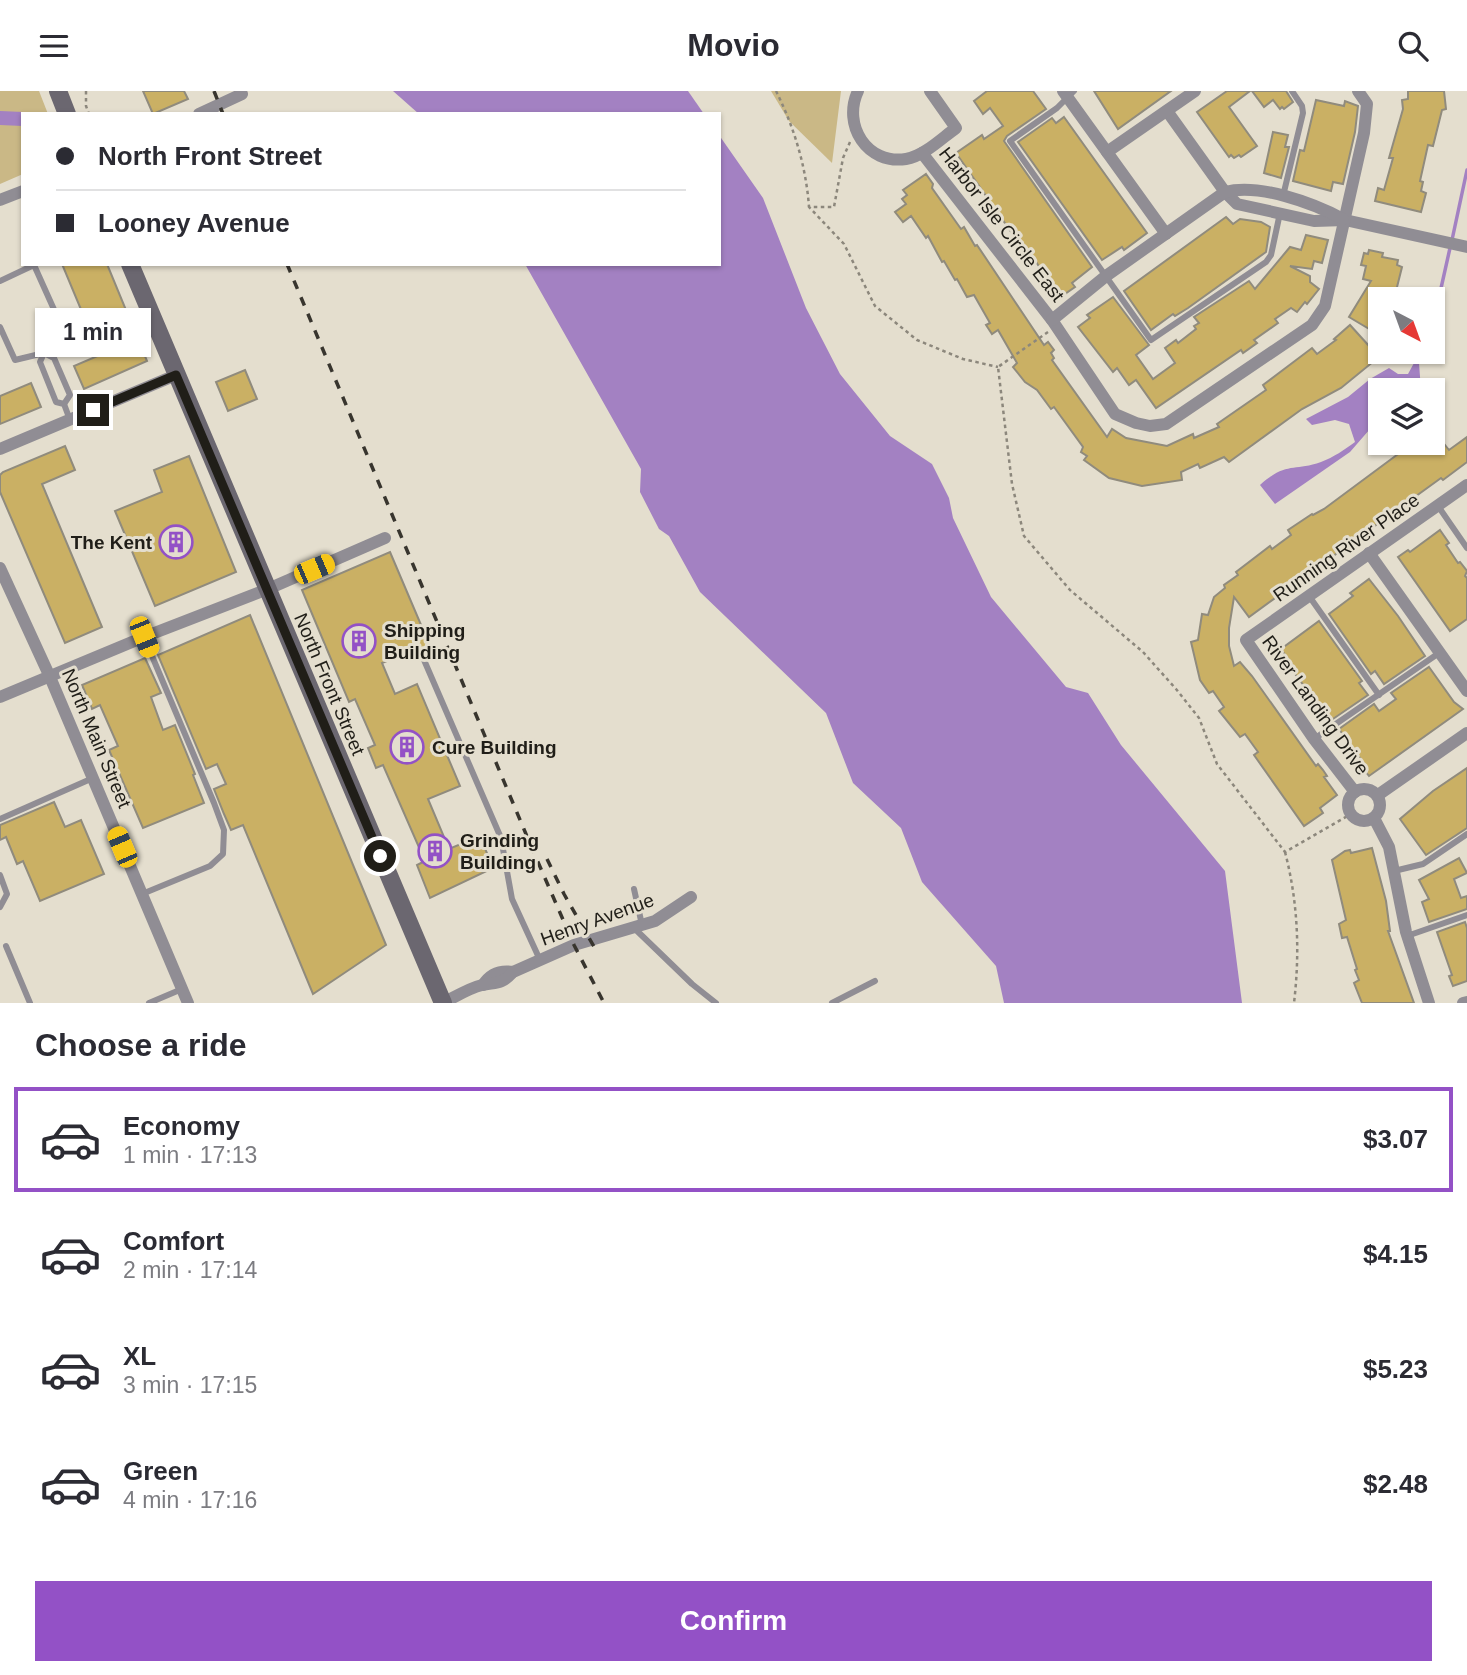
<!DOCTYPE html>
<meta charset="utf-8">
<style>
:root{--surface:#fff;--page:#f7f7f7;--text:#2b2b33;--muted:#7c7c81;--line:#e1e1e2;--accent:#9351c6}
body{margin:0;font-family:Helvetica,sans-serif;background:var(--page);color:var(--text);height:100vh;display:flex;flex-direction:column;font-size:26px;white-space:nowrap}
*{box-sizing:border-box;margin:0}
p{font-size:23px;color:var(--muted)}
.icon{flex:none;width:38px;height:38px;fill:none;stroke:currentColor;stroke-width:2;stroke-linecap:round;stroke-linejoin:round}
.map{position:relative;height:912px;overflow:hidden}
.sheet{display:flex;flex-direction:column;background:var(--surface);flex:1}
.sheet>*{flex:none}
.banner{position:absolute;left:21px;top:21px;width:700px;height:154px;border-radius:0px;box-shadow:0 2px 5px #0004;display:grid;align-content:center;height:154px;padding:0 35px;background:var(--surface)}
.needle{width:46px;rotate:139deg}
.buttons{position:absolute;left:1368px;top:196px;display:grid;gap:14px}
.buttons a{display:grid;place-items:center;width:77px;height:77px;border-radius:0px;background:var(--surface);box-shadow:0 2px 5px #0004;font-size:35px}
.end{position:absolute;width:32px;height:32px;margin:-16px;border:9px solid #201e18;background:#fff;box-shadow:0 0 0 4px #fff}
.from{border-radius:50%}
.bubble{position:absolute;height:49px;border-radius:0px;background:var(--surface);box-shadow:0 2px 5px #0004;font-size:23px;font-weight:600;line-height:49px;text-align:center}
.car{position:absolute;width:21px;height:42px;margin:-21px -10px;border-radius:9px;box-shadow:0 0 5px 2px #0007;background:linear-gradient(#f5c518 24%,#345 0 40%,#f5c518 0 76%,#345 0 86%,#f5c518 0)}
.banner b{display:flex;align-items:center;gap:24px;height:66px;font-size:26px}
.banner b+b{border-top:2px solid var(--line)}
.banner i{width:18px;height:18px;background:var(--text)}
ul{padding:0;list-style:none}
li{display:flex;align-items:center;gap:21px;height:105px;margin:0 14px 10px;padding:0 21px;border:4px solid transparent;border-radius:0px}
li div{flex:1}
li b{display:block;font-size:26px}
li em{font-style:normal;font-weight:600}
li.current{border-color:var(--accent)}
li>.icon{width:63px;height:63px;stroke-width:1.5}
h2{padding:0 35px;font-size:32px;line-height:84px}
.primary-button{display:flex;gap:14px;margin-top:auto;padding:14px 35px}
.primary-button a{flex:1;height:80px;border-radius:0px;background:var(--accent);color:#fff;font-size:28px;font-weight:600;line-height:80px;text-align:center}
header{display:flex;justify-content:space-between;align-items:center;height:91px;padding:0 35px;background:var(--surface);font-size:32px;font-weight:600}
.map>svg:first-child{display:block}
.green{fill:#cab886}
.water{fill:#a381c2}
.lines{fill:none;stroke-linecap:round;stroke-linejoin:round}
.stream{stroke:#a381c2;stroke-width:3.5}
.canal{stroke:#a381c2;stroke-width:14}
.building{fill:#cab064;stroke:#908b7d;stroke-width:2}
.path{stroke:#8c877c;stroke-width:2.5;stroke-dasharray:3.5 3.5;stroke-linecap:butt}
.lane{stroke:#908d94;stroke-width:6}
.street{stroke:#908d94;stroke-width:12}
.secondary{stroke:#6b6770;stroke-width:18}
.rail{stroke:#38352e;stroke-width:3.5;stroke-dasharray:9 9;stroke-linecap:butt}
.route{stroke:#201e18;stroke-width:9}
.labels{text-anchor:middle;stroke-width:6;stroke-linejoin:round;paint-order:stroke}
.street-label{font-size:19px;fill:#201e18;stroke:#e4dece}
.poi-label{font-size:19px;font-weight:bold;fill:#201e18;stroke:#e4dece;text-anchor:start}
</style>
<header><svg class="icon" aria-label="menu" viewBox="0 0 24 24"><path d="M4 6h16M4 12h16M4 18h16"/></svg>Movio<svg class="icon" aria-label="search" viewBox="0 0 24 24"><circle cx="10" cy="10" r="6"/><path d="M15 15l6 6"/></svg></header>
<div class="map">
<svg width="1467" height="912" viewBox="0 0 1467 912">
<rect width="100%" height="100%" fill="#e4dece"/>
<g class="green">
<polygon points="0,0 39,0 48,23 23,23 23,83 0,93"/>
<polygon points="771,0 841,0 832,72 789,30"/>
</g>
<g class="water">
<polygon points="393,0 688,0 704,23 419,23"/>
<polygon points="719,44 763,107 806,217 840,283 890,345 932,373 949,407 953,427 991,506 1066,596 1088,602 1121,654 1225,780 1242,912 1004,912 996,875 922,791 901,737 853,692 826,622 700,501 669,445 659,438 640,401 641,378 525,173 719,173"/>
<path d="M1420,261H1423L1419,272L1421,299H1381V312L1371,315L1370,338L1350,361L1275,413L1260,394C1287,370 1293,381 1321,371C1334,366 1344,359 1355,351L1349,333L1335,329L1312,334L1306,328L1348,306L1370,288L1389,277L1398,283H1408Z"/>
</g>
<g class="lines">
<g class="stream">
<polyline points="1452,149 1467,79"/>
<polyline points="1433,233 1450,157"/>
</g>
<polyline class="canal" points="0,27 23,28"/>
</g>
<g class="building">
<polygon points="143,0 184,0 188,8 153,23"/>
<polygon points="987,0 1033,0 1046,18 1007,45 1004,50 1092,176 1072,192 1075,196 1059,207 1033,166 1031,167 1021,155 956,62 982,44 984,48 1003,35 990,17 983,23 974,10"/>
<polygon points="1094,0 1171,0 1118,38"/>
<polygon points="1227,0 1250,0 1229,16 1257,55 1241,66 1239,64 1234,67 1231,64 1229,66 1197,21"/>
<polygon points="1252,0 1286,0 1293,11 1284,18 1282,16 1280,18 1273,9 1264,16"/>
<polygon points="1408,0 1444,0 1446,18 1442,19 1433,55 1428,54 1420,90 1423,91 1421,100 1426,102 1421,121 1375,110 1378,97 1384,99 1393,67 1389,67 1403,18 1402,9 1408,8"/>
<polygon points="1316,9 1344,15 1345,10 1358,15 1355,41 1343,93 1333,91 1331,100 1293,90 1300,59 1304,60"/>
<polygon points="1064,26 1147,142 1124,159 1122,156 1102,169 1018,51 1052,27 1056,32"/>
<polygon points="1273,41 1288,44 1285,56 1289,56 1281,87 1264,82"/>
<polygon points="926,83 933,93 932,97 961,138 964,136 975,155 977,154 1044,254 1048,251 1054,259 1051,262 1054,267 1052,269 1107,346 1112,338 1126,347 1167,355 1193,343 1194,347 1219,336 1217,333 1266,299 1263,294 1312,257 1317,263 1336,249 1334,248 1350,234 1379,266 1341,297 1302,318 1229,371 1224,366 1200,377 1198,373 1181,381 1182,389 1142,395 1109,387 1084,369 1087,365 1081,361 1083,356 1054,316 1051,318 1037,299 1025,291 1013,276 1017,272 998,239 992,243 986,234 990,232 974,204 967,206 957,188 955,189 944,170 942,171 928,145 926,147 911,125 903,131 895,121 906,113 902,108 907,104 903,99"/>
<polygon points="1226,126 1233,133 1240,128 1261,131 1270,136 1266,161 1188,217 1175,225 1173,223 1151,239 1124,200"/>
<polygon points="1306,144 1328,149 1322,172 1314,170 1312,178 1290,175 1310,185 1310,191 1319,198 1307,213 1305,211 1297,221 1291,217 1275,228 1278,232 1254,249 1257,252 1243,262 1241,259 1156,317 1136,289 1129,294 1117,277 1113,281 1078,236 1090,227 1087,224 1113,206 1149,254 1136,264 1153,288 1175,272 1165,257 1176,249 1178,252 1196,238 1194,235 1199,232 1194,226 1249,190 1255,198 1290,156 1301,159"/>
<polygon points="1369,159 1383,162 1382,166 1398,169 1397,174 1402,176 1394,208 1381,208 1381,245 1349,226 1371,190 1363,188 1366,175 1361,174 1364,162 1368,163"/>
<polygon points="62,173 107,173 147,270 84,298 74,275 100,264"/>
<polygon points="245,279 257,308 228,320 216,291"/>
<polygon points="31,292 41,316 0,333 0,305"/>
<polygon points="1433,339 1449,359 1467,346 1467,371 1443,389 1441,387 1249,526 1234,506 1229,537 1229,555 1234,575 1240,571 1252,585 1316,675 1318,673 1323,679 1327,685 1324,686 1337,704 1320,717 1323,722 1304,735 1254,664 1258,661 1245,643 1240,646 1219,620 1224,616 1213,600 1209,602 1200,589 1191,551 1198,549 1202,523 1208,524 1214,506 1225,497 1224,494 1238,484 1236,481 1270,455 1272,458 1291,444 1288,439 1312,423 1313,424 1324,418 1413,352 1433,352"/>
<polygon points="65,355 75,379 42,393 102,536 65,552 0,401 0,384 3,381"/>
<polygon points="189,365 236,481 155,515 115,420 162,401 154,379"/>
<polygon points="1440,439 1449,452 1446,454 1458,472 1460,471 1467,480 1465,485 1467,487 1467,528 1450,540 1398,466 1408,459 1410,461"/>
<polygon points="390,461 430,555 402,567 401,564 382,572 395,603 417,593 460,695 428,708 449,758 480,745 493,777 430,807 417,774 425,770 383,674 376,677 368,657 375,654 355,608 349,611 302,499"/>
<polygon points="1369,488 1398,525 1425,565 1384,593 1375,580 1371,583 1329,523 1353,505 1350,502"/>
<polygon points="250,524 386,854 313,903 243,734 231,739 224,723 214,698 226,693 217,673 206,678 158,564"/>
<polygon points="1319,530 1362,590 1359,592 1368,604 1330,630 1290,576 1292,574 1281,558"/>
<polygon points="145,567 161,602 151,606 163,639 175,634 195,683 193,684 204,712 143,737 109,659 118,655 100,614 92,618 82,594"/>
<polygon points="1429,576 1454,611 1463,618 1369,685 1362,676 1365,674 1339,638 1374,613 1379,620 1396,608 1391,602"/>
<polygon points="1467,677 1467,737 1426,764 1400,728 1433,700"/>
<polygon points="54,711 65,736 81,729 104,783 40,810 23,770 17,773 6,746 0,749 0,734"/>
<polygon points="1372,757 1386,810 1390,840 1388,840 1414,912 1362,912 1354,892 1359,889 1355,879 1357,878 1347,846 1342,847 1339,833 1346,829 1332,769 1345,760 1350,759 1351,762"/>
<polygon points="1459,767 1467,782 1454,788 1461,807 1467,805 1467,818 1429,831 1422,811 1429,808 1419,789"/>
<polygon points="1465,831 1467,837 1467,890 1453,895 1449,885 1452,884 1437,841"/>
</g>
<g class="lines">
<g class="path">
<polyline points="86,0 86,15 89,23"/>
<path d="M776,0C794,36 806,75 809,116"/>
<polyline points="850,51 843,67 834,116 809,116 844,153 875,215 917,249 963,268 998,276"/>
<polyline points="1048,241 998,276 1012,393 1024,445 1070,499 1143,561 1176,598 1199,627 1217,673 1285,761 1351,723"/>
<path d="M1285,761C1298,811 1300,861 1294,912"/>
</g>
<g class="lane">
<polyline points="1074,0 1057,17 1010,50 1151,249 1266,171 1271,164 1280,122"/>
<polyline points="1283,105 1303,22 1302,15 1292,0"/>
<polyline points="0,190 34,174 65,243 44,262 40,271 56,311 64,313 70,329"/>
<polyline points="0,236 15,269 44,262 54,267 70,304 64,313"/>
<polyline points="1438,415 1467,457"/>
<polyline points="1309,505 1379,604"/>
<polyline points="424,569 501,747 512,808 540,869"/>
<polyline points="1314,648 1439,562"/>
<polyline points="0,728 93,687"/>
<polyline points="1394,780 1423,773 1467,743"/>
<polyline points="0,784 7,803 0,816"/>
<polyline points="634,798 642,834"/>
<polyline points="142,803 210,775 223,763 224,739 214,712 144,546"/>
<polyline points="634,837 692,893 716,912"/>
<polyline points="1407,845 1467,824"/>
<polyline points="6,855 30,912"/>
<polyline points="149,912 182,898"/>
<polyline points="832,912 875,890"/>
</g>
<g class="street">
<path d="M858,0C842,34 867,74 906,68C924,65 942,47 956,37L930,0"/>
<polyline points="1063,0 1166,143"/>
<polyline points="1167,20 1225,101 1237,113 1314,130 1345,129 1467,156"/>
<polyline points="199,23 242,3"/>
<polyline points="1107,61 1195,0"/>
<polyline points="922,62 1052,229 1115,323 1136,332 1150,335 1166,333 1312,234 1325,215 1364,42 1367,13 1358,0"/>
<polyline points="0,109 23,100"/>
<path d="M1052,229L1106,185L1225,101C1259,92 1313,112 1343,128"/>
<polyline points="0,358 176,284"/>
<polyline points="1369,462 1467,600"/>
<polyline points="0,477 50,586 188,912"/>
<polyline points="0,606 144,546 268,498 385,447"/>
<circle cx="1364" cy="714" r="16"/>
<polyline points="1355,701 1314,648 1246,549 1467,394"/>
<polyline points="1378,704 1467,642"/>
<polyline points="1374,727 1389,756 1406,841 1429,912"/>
<path d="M483,894C490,883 500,879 513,881"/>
<path d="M443,912C455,906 469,897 482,894C497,891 501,894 513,881L574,854L655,830L691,806"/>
<polyline points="1463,912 1467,911"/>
</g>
<g class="secondary">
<polyline points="58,0 67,23"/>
<polyline points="130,173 443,912"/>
</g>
<g class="rail">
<polyline points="214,0 223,23"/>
<polyline points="287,173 531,755 574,854 604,912"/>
<polyline points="547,768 564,803 597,861"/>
</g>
</g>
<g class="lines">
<polyline class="route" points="93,319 176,284 380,765"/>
</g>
<defs>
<symbol id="building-ring" viewBox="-11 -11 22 22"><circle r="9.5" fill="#e4dece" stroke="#9351c6" stroke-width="1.5"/><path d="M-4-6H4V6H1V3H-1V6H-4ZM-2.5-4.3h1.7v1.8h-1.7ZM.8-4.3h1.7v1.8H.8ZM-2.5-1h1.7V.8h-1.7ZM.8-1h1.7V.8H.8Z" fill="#9351c6"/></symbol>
</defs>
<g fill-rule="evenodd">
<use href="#building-ring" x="157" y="432" width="38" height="38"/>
<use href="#building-ring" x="340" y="531" width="38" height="38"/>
<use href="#building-ring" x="388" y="637" width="38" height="38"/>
<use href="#building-ring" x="416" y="741" width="38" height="38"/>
</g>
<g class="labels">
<g class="street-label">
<text transform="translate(1002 133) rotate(52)" y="7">Harbor Isle Circle East</text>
<text transform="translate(1346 456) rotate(-35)" y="7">Running River Place</text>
<text transform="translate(330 593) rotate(67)" y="7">North Front Street</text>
<text transform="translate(1316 614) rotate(54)" y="7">River Landing Drive</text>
<text transform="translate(97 647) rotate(67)" y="7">North Main Street</text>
<text transform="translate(597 828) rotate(-20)" y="7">Henry Avenue</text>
</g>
<g class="poi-label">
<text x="152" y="458" text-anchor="end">The Kent</text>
<text x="384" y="546">Shipping<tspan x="384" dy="22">Building</tspan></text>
<text x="432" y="663">Cure Building</text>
<text x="460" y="756">Grinding<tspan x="460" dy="22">Building</tspan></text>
</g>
</g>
</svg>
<div class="buttons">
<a><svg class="needle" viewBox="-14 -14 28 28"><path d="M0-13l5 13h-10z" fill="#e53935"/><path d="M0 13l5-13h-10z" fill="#7c7c81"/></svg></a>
<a><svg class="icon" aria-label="layers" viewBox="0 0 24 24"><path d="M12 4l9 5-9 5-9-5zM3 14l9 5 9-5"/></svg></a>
</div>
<i class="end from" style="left:380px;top:765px"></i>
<i class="end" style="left:93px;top:319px"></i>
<div class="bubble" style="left:35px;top:217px;width:116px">1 min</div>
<i class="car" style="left:314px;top:478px;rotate:67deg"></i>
<i class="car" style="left:144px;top:546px;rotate:158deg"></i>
<i class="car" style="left:122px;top:756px;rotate:337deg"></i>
<div class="banner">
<b><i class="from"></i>North Front Street</b>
<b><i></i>Looney Avenue</b>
</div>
</div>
<section class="sheet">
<h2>Choose a ride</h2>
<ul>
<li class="current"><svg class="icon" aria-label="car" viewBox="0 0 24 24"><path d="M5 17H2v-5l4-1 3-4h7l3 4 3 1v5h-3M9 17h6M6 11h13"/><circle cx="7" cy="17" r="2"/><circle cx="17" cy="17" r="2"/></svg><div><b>Economy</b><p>1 min · 17:13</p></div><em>$3.07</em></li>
<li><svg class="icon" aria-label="car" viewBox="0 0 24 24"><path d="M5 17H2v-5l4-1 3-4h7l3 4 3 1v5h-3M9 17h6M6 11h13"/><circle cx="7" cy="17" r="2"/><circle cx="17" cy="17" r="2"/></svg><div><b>Comfort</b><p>2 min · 17:14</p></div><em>$4.15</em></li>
<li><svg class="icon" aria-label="car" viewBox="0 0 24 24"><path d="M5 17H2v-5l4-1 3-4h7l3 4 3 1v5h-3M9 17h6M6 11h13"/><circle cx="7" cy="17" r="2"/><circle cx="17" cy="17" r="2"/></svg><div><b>XL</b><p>3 min · 17:15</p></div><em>$5.23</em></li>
<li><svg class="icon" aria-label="car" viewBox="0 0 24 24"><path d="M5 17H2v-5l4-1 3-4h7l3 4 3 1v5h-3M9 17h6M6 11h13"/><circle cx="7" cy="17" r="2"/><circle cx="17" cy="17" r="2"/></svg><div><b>Green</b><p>4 min · 17:16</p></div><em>$2.48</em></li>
</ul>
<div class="primary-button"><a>Confirm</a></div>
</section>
